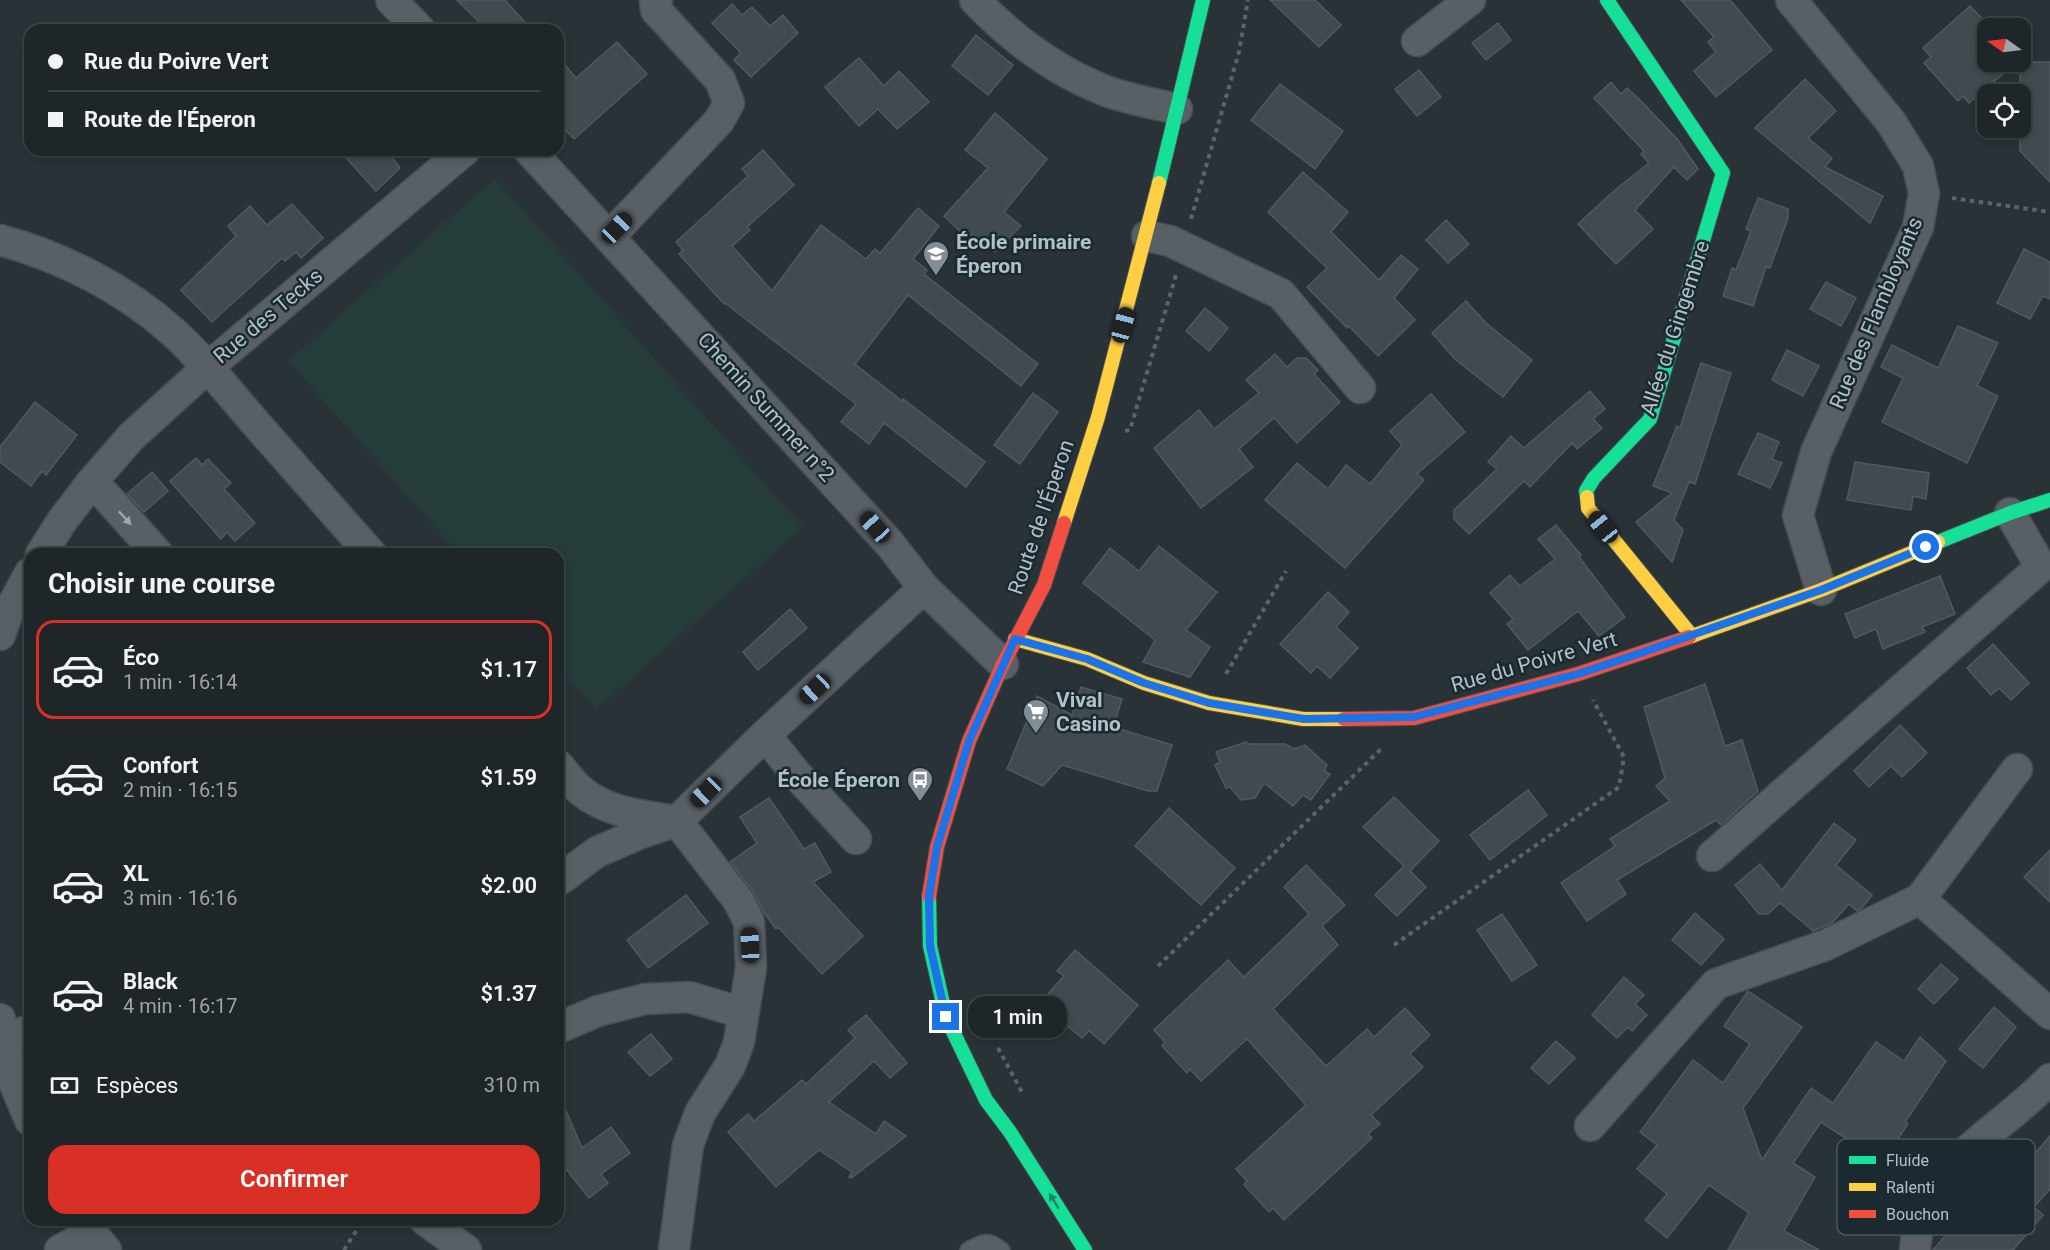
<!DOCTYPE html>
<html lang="fr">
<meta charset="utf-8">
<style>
:root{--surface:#1e2629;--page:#262e31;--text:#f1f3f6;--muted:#a1a5a8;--line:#3c4346;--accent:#d93025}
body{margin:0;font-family:Roboto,sans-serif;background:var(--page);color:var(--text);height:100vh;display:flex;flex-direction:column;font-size:22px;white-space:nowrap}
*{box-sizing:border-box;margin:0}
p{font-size:20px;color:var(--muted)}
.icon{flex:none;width:33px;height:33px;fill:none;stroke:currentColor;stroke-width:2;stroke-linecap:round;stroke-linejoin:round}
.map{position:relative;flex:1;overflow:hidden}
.side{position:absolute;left:24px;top:548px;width:540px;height:678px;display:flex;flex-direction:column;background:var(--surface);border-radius:18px;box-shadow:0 3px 9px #0003,0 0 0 2px var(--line)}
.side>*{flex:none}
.guide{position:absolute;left:24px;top:24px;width:540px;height:132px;border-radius:18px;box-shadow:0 3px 9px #0003,0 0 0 2px var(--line);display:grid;align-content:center;height:132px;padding:0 24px;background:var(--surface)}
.needle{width:39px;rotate:284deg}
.fabs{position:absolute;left:1977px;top:18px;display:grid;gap:12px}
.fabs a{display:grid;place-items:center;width:54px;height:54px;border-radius:12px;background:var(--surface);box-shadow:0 3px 9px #0003,0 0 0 2px var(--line);font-size:30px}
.end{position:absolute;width:27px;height:27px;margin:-14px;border:8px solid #1a73e8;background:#fff;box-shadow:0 0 0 3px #fff}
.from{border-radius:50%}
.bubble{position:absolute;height:42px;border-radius:18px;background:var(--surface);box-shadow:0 3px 9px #0003,0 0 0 2px var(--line);font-size:20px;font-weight:600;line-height:42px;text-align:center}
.car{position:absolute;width:18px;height:36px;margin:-18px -9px;border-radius:8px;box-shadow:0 0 4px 2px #0007;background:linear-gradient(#222 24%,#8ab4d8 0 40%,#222 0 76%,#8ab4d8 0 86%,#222 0)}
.guide b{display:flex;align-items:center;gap:21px;height:57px;font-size:22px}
.guide b+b{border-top:2px solid var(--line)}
.guide i{width:15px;height:15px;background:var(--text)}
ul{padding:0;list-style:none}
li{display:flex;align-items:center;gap:18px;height:99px;margin:0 12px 9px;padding:0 12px;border:3px solid transparent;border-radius:18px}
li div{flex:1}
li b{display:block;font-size:22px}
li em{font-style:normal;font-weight:600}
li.active{border-color:var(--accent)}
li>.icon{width:54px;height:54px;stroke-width:1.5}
h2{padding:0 24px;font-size:27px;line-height:72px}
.pay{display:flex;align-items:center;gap:15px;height:66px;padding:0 24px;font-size:22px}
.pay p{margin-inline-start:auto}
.primary-button{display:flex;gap:12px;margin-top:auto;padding:12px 24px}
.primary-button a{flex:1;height:69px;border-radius:18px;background:var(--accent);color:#fff;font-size:24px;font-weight:600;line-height:69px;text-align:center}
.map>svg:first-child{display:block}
.green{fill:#253c3a}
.building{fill:#414a4e;stroke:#50595e;stroke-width:1.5}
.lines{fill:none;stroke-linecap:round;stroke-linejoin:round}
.lane-casing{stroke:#464d51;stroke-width:18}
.street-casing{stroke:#464d51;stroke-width:33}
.fast-casing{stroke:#464d51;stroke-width:16}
.slow-casing{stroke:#464d51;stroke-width:16}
.jam-casing{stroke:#464d51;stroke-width:16}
.path{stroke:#5b6467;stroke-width:4;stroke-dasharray:4.5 4.5;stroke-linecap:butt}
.lane{stroke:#586065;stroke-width:15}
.street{stroke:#586065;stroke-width:30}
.fast{stroke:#16e098;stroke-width:14}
.slow{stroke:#ffcf43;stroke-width:14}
.jam{stroke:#f24e42;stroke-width:14}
.oneway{fill:#9ca8af}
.oneway2{fill:#188564}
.route{stroke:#1a73e8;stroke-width:8}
.labels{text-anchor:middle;stroke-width:5;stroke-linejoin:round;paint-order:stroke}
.poi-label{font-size:21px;font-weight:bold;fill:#b2c0c8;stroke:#1b2a31;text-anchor:start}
.street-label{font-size:21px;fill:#b2c0c8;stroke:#1b2a31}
.key{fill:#1b2a31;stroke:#48575e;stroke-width:1.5}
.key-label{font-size:16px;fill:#b2c0c8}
</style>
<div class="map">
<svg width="2050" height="1250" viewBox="0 0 2050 1250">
<rect width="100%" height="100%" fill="#283237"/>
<polygon class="green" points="495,178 803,527 596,710 558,666 558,554 458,553 288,361"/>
<g class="building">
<polygon points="457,0 505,0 532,30 487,30"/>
<polygon points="1270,0 1315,0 1341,25 1319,47"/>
<polygon points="1681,0 1730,0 1772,50 1716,97 1694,71 1716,52 1708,42 1714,37"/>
<polygon points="732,4 742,15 752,7 770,26 783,15 798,33 751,77 734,60 741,53 712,23"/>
<polygon points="1970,6 1991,28 1988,28 1988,62 2017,62 1969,103 1963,96 1958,101 1924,63 1931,57 1923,48"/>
<polygon points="1498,23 1511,40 1486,60 1472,43"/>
<polygon points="976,35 1013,65 988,95 952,66"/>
<polygon points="617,42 647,74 574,139 558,122 558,56 576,78"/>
<polygon points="859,58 884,86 899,71 929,102 897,129 878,109 859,126 825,87"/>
<polygon points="2020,62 2050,62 2050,182 2020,151"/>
<polygon points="1419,70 1441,97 1417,116 1395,89"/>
<polygon points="1805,79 1836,111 1808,138 1832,158 1825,167 1883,196 1870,223 1755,128"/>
<polygon points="1611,82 1621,94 1627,88 1640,100 1678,140 1698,169 1687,180 1674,167 1635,210 1653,229 1616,264 1578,224 1615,190 1649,163 1641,154 1644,151 1594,98"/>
<polygon points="1280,84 1343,131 1315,169 1251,120"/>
<polygon points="995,113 1047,159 1004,212 1021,226 995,252 972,234 968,239 944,216 988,168 965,150"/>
<polygon points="339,150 387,150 400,168 376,191"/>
<polygon points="763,150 794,185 747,227 750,230 732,246 772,291 821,225 866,259 875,249 880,253 918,208 939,226 913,259 927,270 924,274 1038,364 1021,386 908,295 855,364 902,401 903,399 985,462 966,487 884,423 869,444 841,422 856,404 725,303 724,304 679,254 683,250 676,242 748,176 742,169"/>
<polygon points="1303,172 1348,212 1331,232 1379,280 1401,255 1418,269 1394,298 1415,320 1378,356 1349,326 1347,328 1307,287 1327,268 1268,212"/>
<polygon points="1758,198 1788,209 1788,218 1770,268 1766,267 1753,306 1723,296 1732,268 1736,270 1751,231 1746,229"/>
<polygon points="292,204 323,238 301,258 296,252 285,261 282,258 212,322 181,290 236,236 228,226 250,206 267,225"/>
<polygon points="1446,220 1469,244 1448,263 1426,240"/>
<polygon points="2024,249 2050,262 2050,299 2043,296 2030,319 1997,303"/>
<polygon points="1826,282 1856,298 1841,326 1810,309"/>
<polygon points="1466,301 1486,323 1532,360 1503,397 1456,360 1432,333"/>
<polygon points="1205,308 1228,328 1209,351 1186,331"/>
<polygon points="1958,326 1998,343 1977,386 1998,396 1967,463 1882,422 1903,378 1881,367 1892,345 1938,368"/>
<polygon points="1787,350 1819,366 1803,396 1772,380"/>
<polygon points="1275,354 1287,367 1297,358 1306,358 1318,370 1314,374 1340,402 1297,443 1274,418 1239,449 1253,467 1201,508 1154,448 1199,410 1214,429 1259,393 1246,380"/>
<polygon points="1701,363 1731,373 1695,484 1689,482 1674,520 1683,530 1672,562 1636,522 1672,493 1653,486 1677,426 1680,428"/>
<polygon points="1590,391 1605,409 1593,419 1602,428 1577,449 1572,443 1530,487 1524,481 1469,534 1454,519 1454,510 1497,469 1488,462 1511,436 1524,448"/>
<polygon points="1033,393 1058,412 1020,464 994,445"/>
<polygon points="1431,394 1465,432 1417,474 1424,480 1345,568 1265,500 1297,463 1328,489 1346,465 1370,484 1402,445 1390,431"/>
<polygon points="35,402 77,435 46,475 42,471 31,486 0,462 0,447"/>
<polygon points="1758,433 1779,442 1772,459 1782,463 1770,488 1738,474"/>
<polygon points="196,458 202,465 208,459 231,483 224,489 255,523 235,541 227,532 221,539 170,481"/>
<polygon points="1855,462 1929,473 1926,499 1913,496 1911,510 1847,500"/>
<polygon points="152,472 168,491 144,512 127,494"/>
<polygon points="1556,525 1581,555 1579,557 1625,617 1599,636 1578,611 1528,650 1507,624 1513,619 1490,593 1510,575 1520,586 1555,559 1538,539"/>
<polygon points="1159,546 1217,592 1186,630 1210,647 1190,677 1143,662 1155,640 1083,583 1110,548 1139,571"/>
<polygon points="1940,576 1955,614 1922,627 1925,632 1883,649 1876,629 1855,638 1845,614"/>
<polygon points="1328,592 1349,612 1336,627 1358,648 1330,678 1317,666 1311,673 1280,644"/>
<polygon points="790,609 807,628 758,670 743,652"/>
<polygon points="1993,644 2029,683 2011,700 1999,688 1991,695 1967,668"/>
<polygon points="1705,684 1725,746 1742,740 1758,791 1721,825 1716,820 1617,880 1626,894 1587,921 1561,883 1615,846 1610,839 1670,801 1656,786 1665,778 1644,707"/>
<polygon points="1081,687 1122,699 1113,727 1172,745 1157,791 1148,791 1062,765 1043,786 1007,769 1037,696 1072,715"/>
<polygon points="1900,725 1927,753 1902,777 1891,766 1869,787 1854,771"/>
<polygon points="1246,742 1249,744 1285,744 1294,749 1305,745 1327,765 1324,771 1330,774 1311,800 1303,795 1293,806 1264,783 1255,798 1241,800 1230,787 1226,788 1215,765 1220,762 1216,752"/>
<polygon points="1528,790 1547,815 1490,860 1470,835"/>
<polygon points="1394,797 1439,841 1410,871 1426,887 1397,916 1375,895 1404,866 1363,827"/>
<polygon points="769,798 804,849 815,843 831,872 813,882 863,936 822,974 778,927 776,929 763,911 752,890 730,862 757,843 740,817"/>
<polygon points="1169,808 1235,868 1201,905 1135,846"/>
<polygon points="1834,823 1856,840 1836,865 1872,895 1862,908 1857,911 1849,904 1832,923 1813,931 1780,903 1768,914 1759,914 1735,885 1760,864 1782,890"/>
<polygon points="2050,850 2050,902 2024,877"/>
<polygon points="1306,865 1345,905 1322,926 1338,945 1273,1009 1326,1066 1367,1029 1374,1037 1405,1008 1430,1035 1410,1054 1423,1067 1371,1115 1380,1124 1368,1134 1372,1138 1284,1220 1273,1208 1269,1212 1244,1185 1247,1181 1236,1169 1306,1105 1247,1039 1201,1081 1190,1069 1187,1073 1162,1046 1165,1042 1154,1030 1228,960 1244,977 1309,914 1284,887"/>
<polygon points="686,895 708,923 648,968 627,940"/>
<polygon points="1695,913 1724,939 1701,965 1672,940"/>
<polygon points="1502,914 1537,965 1512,981 1477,930"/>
<polygon points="1075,950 1138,1005 1104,1044 1089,1031 1082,1038 1040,1003 1064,976 1057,971"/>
<polygon points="1941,964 1958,979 1934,1004 1918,989"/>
<polygon points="1624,977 1644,995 1635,1004 1647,1015 1632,1031 1628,1027 1617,1038 1592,1015"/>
<polygon points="1748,991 1802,1027 1743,1108 1762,1160 1811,1088 1833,1103 1876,1042 1904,1061 1920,1037 1946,1061 1905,1122 1908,1124 1882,1162 1821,1122 1793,1163 1815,1177 1784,1231 1819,1250 1728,1250 1749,1213 1709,1185 1667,1238 1645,1220 1667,1194 1637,1169 1657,1145 1640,1132 1693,1060 1723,1083 1750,1044 1724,1026"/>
<polygon points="1994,1007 2016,1027 1983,1068 1959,1049"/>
<polygon points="866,1015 907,1063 890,1078 874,1061 829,1102 876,1134 884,1121 906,1136 851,1178 849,1177 852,1172 819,1150 776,1187 728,1132 748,1114 754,1121 802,1080 806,1084 855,1038 848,1030"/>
<polygon points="651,1034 672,1059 650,1076 628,1052"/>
<polygon points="1556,1041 1575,1058 1549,1084 1531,1068"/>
<polygon points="558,1092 582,1148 611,1127 630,1153 601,1174 608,1183 589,1198 558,1159"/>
<polygon points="2050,1136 2050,1189 2034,1207 2043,1215 2013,1250 1933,1250 1966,1212 1971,1216 2002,1180 2008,1185"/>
</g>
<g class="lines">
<defs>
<path id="lane" d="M968,1250C984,1241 988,1239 1002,1250"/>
<g id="street">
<polyline points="391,0 420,30"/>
<path d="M975,0C1011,38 1053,69 1101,89C1125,99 1152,103 1177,109"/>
<polyline points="1791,0 1891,122 1918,166 1924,194 1918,227 1816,452 1798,515 1821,590"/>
<polyline points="1417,41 1470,0"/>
<polyline points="529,150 890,544 924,588 1003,664"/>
<polyline points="610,236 719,121 729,103 720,80 656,10 655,2 657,0"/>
<polyline points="1147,236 1170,241 1281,294 1360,388"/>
<path d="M0,240C62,257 124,288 173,332C204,360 231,395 259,427C296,469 333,511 371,554"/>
<polyline points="91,483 105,495 158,554"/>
<polyline points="41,554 62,521 91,483 131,437 207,368 465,150"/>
<polyline points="0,635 7,615 30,573"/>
<polyline points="765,735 798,776 856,839"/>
<path d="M558,765C565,773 572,783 580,790C607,813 643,816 677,821L738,900L749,922L751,968L739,1042L730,1066L700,1113L688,1145L674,1250"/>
<polyline points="1712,856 2041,567 2010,513"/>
<polyline points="558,881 597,852 641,833 677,821 765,735 924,588"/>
<polyline points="1920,899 2017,769"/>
<polyline points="0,1019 13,1080 30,1120"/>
<polyline points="558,1028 598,1011 645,999 689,997 743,1013"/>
<polyline points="0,1040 30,1030"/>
<polyline points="1590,1126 1716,984 1826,945 1920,899 2050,1014"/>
<polyline points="81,1220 106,1250"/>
<polyline points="425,1220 466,1250"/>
<polyline points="60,1250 92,1233"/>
<path d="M1915,1250C1921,1164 1998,1134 2050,1079"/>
</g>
<g id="fast">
<polyline points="1159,183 1203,0"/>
<polyline points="1587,497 1586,491 1594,478 1650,419 1723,173 1607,0"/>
<polyline points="1938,542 2010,513 2050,500"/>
<polyline points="929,896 930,946 946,1017 986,1100 1010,1132 1085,1250"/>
</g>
<g id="slow">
<polyline points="1587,497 1588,508 1692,636"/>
<polyline points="1064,523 1098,417 1159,183"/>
<polyline points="1689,637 1821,590 1938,542"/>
<polyline points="1015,639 1087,659 1144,683 1209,703 1303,719 1344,719"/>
</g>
<g id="jam">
<polyline points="1344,719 1414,718 1578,674 1689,637"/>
<polyline points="929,896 937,847 969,741 1003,664 1044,585 1064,523"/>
</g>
</defs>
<use href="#lane" class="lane-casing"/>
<use href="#street" class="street-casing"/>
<use href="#fast" class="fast-casing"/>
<use href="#slow" class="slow-casing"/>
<use href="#jam" class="jam-casing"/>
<g class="path">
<polyline points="1952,198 2050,212"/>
<polyline points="1191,219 1239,52 1248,0"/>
<polyline points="1125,431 1130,430 1176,275"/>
<polyline points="1226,674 1286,571"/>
<polyline points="1394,945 1619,787 1624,757 1593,700"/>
<polyline points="1158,966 1381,749"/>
<polyline points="998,1048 1023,1094"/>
<polyline points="344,1250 363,1220"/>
</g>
<use href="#lane" class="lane"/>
<use href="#street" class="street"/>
<use href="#fast" class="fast"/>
<use href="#slow" class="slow"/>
<use href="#jam" class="jam"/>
</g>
<defs><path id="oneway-solid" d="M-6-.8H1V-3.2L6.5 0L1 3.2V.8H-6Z" transform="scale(1.5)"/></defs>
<use class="oneway" href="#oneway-solid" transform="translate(125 518) rotate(47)"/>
<use class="oneway2" href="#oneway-solid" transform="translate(1054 1201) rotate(-122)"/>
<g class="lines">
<polyline class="route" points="946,1017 930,946 929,896 937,847 969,741 1015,639 1087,659 1144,683 1209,703 1304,719 1414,717 1578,674 1629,657 1821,590 1926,547"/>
</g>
<defs>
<symbol id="school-pin" viewBox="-11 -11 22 30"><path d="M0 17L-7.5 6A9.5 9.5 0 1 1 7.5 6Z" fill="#828e95" stroke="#1b2a31"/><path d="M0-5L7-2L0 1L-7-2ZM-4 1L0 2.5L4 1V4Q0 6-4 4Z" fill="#fff"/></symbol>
<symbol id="supermarket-pin" viewBox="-11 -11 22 30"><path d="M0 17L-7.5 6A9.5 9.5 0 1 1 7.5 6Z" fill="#828e95" stroke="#1b2a31"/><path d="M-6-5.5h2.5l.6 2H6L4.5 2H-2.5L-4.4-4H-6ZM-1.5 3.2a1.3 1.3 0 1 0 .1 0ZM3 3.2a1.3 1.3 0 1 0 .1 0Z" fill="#fff"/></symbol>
<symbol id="bus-pin" viewBox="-11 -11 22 30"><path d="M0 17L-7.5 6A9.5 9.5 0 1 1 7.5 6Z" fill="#828e95" stroke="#1b2a31"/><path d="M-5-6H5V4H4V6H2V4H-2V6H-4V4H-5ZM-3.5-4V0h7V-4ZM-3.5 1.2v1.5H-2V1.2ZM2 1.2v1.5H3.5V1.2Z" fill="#fff"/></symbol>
</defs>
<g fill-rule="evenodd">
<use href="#school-pin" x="921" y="239" width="30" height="40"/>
<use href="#supermarket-pin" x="1021" y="697" width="30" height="40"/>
<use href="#bus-pin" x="905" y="765" width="30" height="40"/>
</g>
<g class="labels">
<g class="poi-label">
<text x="956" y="249">École primaire<tspan x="956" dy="24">Éperon</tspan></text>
<text x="1056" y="707">Vival<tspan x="1056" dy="24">Casino</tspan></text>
<text x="900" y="787" text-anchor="end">École Éperon</text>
</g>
<g class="street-label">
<text transform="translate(1876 313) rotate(-67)" y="7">Rue des Flambloyants</text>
<text transform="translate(268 316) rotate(-40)" y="7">Rue des Tecks</text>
<text transform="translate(1675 328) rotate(-72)" y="7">Allée du Gingembre</text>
<text transform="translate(766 407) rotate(48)" y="7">Chemin Summer n°2</text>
<text transform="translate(1041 517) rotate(-71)" y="7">Route de l'Éperon</text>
<text transform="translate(1534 662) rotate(-16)" y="7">Rue du Poivre Vert</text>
</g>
</g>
<rect x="1837" y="1139" width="198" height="96" rx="9" class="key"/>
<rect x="1849" y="1156" width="27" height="8" fill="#16e098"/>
<rect x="1849" y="1183" width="27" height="8" fill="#ffcf43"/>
<rect x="1849" y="1210" width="27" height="8" fill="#f24e42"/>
<g class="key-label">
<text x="1886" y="1166">Fluide</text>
<text x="1886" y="1193">Ralenti</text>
<text x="1886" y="1220">Bouchon</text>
</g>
</svg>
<div class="fabs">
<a><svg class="needle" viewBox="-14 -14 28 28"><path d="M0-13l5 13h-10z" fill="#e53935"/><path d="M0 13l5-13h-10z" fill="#a1a5a8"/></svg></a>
<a><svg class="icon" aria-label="locate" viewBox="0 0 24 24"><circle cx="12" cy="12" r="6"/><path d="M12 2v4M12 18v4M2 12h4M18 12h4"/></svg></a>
</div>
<i class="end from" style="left:1926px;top:547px"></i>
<i class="end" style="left:946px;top:1017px"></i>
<div class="bubble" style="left:968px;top:996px;width:99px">1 min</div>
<i class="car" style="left:617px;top:228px;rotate:44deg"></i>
<i class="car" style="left:1123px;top:325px;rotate:15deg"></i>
<i class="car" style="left:875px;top:527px;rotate:318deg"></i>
<i class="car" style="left:1603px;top:527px;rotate:321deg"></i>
<i class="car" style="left:815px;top:689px;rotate:227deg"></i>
<i class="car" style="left:706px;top:792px;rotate:226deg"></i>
<i class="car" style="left:750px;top:945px;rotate:357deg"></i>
<div class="guide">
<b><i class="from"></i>Rue du Poivre Vert</b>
<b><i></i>Route de l'Éperon</b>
</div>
<section class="side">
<h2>Choisir une course</h2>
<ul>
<li class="active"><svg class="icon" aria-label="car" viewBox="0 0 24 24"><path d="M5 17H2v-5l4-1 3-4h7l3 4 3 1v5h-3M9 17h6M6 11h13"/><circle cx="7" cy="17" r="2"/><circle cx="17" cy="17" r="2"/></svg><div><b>Éco</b><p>1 min · 16:14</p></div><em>$1.17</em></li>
<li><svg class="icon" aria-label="car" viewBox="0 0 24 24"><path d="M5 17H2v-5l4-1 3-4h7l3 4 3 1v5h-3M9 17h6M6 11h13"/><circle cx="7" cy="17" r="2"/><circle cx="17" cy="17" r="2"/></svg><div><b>Confort</b><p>2 min · 16:15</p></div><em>$1.59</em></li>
<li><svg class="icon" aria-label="car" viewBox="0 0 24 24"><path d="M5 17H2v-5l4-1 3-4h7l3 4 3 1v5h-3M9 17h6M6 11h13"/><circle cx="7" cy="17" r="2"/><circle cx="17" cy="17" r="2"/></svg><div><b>XL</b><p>3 min · 16:16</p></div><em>$2.00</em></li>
<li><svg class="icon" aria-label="car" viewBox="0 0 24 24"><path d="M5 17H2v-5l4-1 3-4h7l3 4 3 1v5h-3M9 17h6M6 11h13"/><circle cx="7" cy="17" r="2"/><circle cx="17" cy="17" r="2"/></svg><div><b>Black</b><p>4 min · 16:17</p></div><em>$1.37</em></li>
</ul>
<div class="pay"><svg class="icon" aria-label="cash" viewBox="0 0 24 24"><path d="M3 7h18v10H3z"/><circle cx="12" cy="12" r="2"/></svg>Espèces<p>310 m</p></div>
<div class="primary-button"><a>Confirmer</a></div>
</section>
</div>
